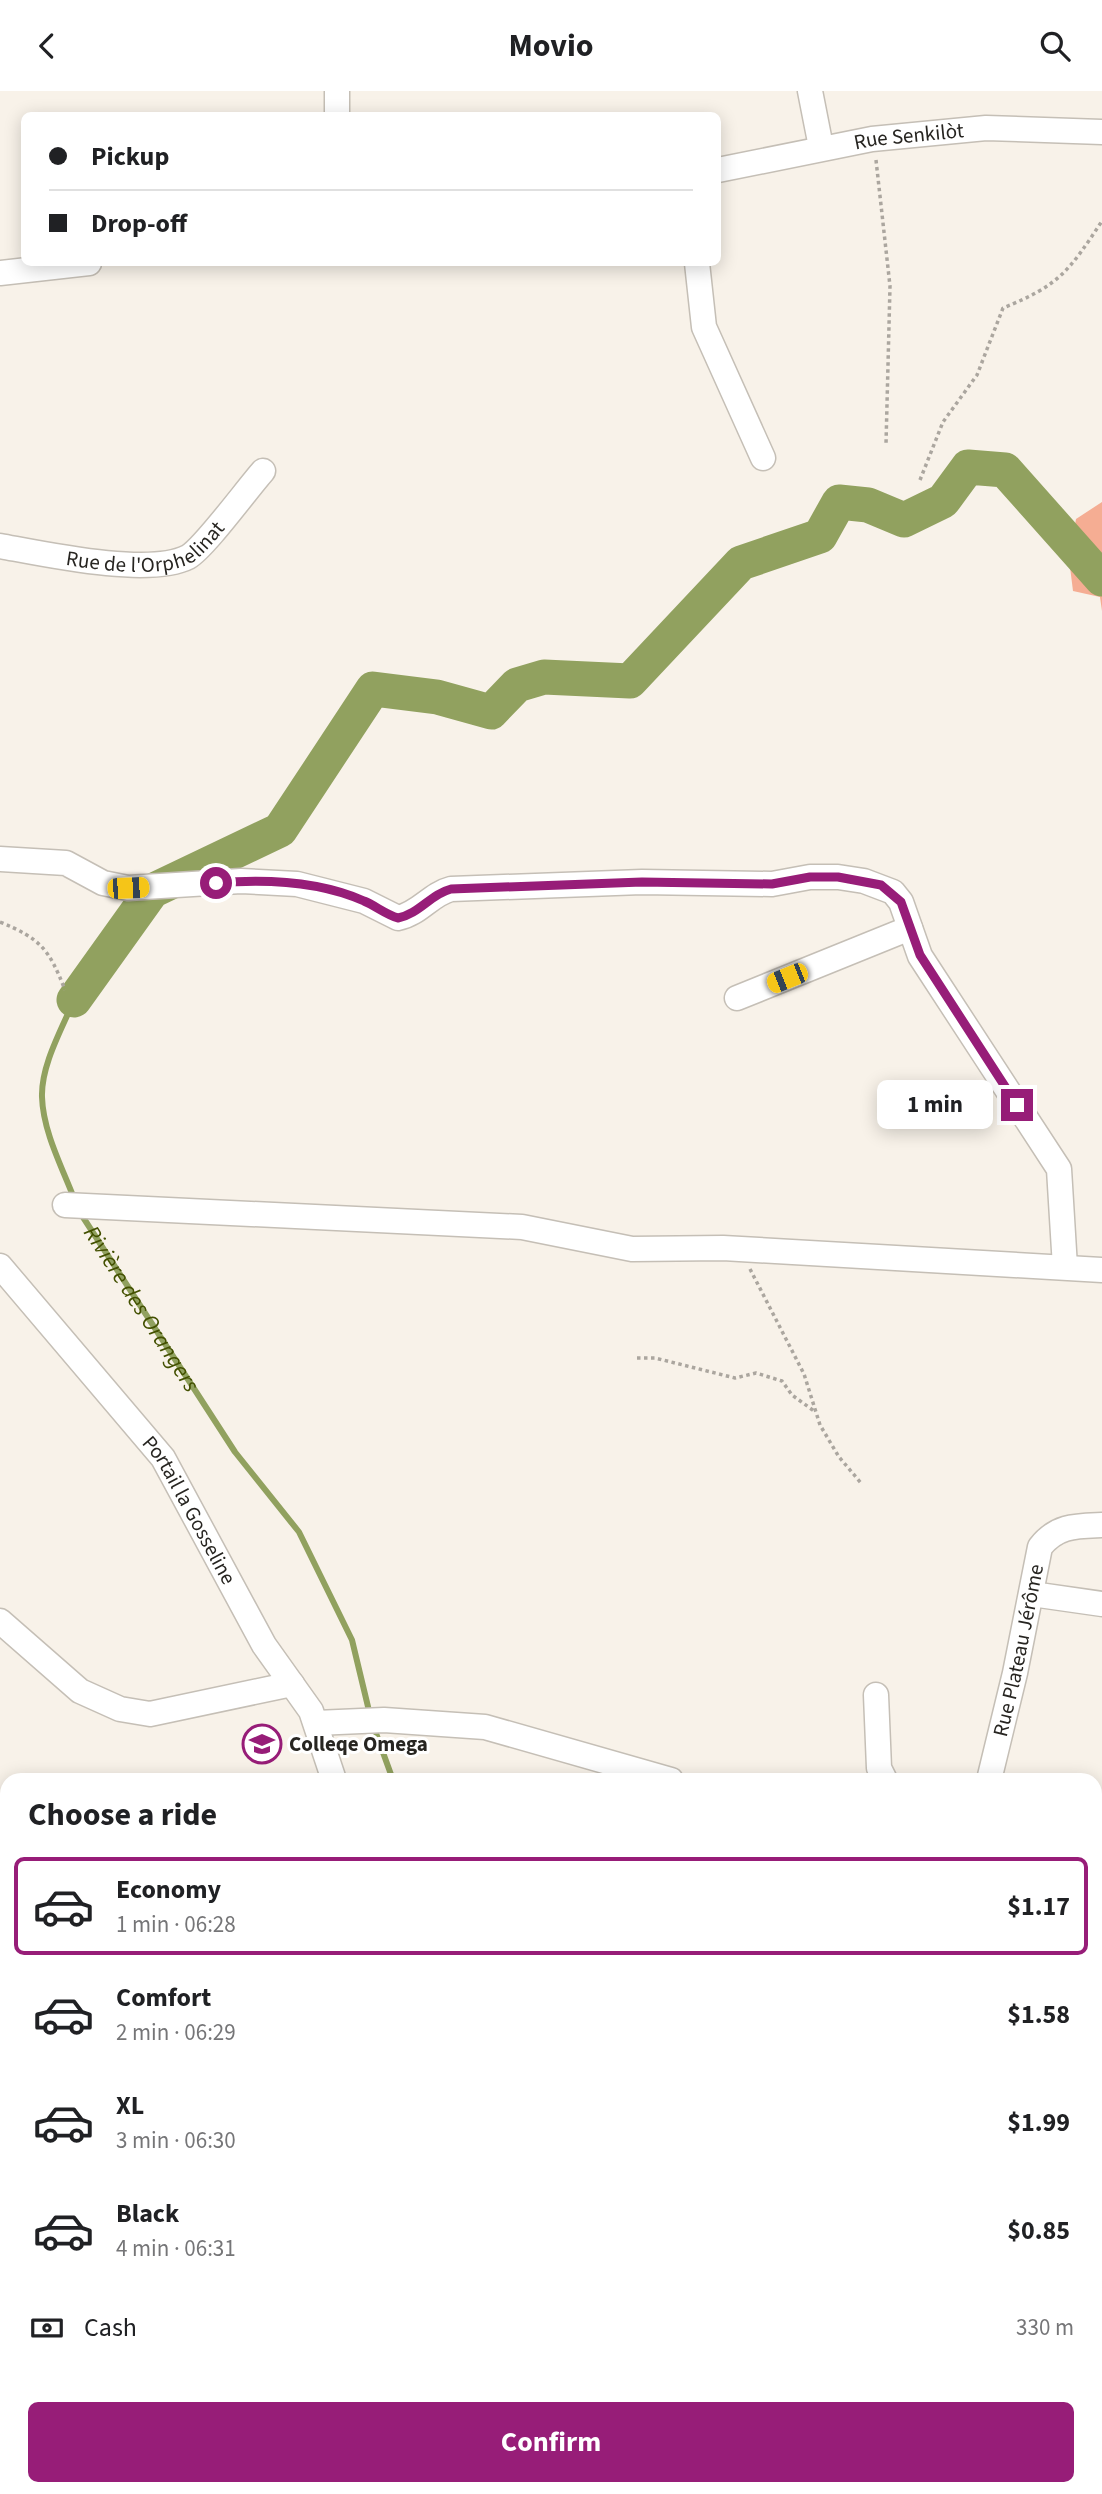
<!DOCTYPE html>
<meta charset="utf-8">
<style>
:root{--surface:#fff;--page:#f6f6f6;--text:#202124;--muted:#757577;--line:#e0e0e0;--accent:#971d78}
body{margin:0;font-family:"Source Sans 3",sans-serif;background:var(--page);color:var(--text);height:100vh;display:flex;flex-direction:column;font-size:26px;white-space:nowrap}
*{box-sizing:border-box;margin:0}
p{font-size:23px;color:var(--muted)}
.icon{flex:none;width:38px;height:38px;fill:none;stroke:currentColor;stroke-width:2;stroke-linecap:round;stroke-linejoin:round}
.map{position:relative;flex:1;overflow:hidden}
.drawer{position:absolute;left:0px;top:1682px;width:1102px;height:723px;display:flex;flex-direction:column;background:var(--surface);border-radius:21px 21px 0 0;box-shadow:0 4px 18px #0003}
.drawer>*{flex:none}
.top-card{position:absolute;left:21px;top:21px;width:700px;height:154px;border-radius:10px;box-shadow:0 4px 18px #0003;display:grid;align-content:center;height:154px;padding:0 28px;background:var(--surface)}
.end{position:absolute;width:32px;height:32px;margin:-16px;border:9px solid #971d78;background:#fff;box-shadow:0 0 0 4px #fff}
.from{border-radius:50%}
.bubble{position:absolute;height:49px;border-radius:10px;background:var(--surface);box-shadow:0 4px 18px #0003;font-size:23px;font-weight:700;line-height:49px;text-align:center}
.car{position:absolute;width:21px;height:42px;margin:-21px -10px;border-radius:9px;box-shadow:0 0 5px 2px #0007;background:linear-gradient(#f5c518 24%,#345 0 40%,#f5c518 0 76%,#345 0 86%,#f5c518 0)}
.top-card b{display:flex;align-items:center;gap:24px;height:66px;font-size:26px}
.top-card b+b{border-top:2px solid var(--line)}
.top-card i{width:18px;height:18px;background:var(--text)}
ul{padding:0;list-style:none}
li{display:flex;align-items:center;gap:21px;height:98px;margin:0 14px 10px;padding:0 14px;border:4px solid transparent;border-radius:10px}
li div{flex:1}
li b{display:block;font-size:26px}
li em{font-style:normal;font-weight:700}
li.active{border-color:var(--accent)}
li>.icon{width:63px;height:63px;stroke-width:1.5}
h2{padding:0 28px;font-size:32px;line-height:84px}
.pay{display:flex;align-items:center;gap:18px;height:77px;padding:0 28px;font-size:26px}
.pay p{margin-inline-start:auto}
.button{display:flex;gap:14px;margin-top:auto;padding:14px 28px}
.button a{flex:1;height:80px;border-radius:10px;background:var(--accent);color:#fff;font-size:28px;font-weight:700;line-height:80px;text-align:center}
header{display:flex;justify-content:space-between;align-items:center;height:91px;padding:0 28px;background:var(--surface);font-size:32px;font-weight:700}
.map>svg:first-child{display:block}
.forest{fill:#f5ad93}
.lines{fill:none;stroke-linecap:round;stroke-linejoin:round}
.stream{stroke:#91a15f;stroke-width:6}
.river{stroke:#91a15f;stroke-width:35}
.minor-casing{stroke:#c5bfb6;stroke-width:27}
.path{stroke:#aba69f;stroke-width:3.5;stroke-dasharray:3.5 3.5;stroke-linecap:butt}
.minor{stroke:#fff;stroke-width:24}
.route{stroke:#971d78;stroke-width:9}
.labels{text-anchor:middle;stroke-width:6;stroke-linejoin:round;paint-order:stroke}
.street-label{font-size:21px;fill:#272521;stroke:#fff}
.poi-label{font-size:21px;font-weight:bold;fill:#272521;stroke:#fff;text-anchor:start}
.water-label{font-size:23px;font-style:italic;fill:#435000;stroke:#fff}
</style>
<header><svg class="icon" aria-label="back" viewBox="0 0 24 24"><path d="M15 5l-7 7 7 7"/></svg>Movio<svg class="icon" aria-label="search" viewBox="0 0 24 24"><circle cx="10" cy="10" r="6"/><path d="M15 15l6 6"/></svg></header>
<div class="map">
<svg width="1102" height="2403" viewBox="0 0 1102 2403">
<rect width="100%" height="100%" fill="#f8f2e9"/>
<polygon class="forest" points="1102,411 1102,520 1100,506 1073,500 1069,468 1076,428"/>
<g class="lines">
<g class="stream">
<path d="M74,909C62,938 41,974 42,1006C43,1041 63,1078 75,1110"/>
<path id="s1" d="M79,1120L235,1361L299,1441L352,1549L370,1624"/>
<polyline points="373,1634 393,1689"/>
<polyline points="138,2403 138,2398"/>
</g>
<polyline class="river" points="74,909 152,800 280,739 373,598 437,606 491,621 517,594 544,586 630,590 741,472 820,445 839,411 868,414 904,429 943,410 968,376 1005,379 1102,488"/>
<defs>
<g id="minor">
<polyline points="810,0 821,56"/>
<polyline points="337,24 337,0"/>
<path id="s2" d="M718,79L872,48L986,37L1102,41"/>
<polyline points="697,172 704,236 763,367"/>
<polyline points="0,182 89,172"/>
<path id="s3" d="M0,455C44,463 149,486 188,466C204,457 247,398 263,380"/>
<path d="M0,768L66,772L103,792L128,797L241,790L297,793L364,810L398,827C419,823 431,803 451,798L642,791L772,793L810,786H838L864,790L893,801L901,811L920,865L1059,1078L1065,1176"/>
<polyline points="737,907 910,837"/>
<polyline points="65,1114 522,1136 632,1158 723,1157 1102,1179"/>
<path id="s4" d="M0,1175L163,1367L264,1554L311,1620L334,1689"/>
<polyline points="1032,1503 1102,1513"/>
<polyline points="0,1530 80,1600 120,1618 150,1623 292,1593"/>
<polyline points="876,1604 879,1677 885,1689"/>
<polyline points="316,1632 384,1629 485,1636 671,1689"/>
<path id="s5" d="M989,1689L1015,1582L1040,1456C1057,1434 1077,1435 1102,1434"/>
<polyline points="1096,1856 1102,1855"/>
<polyline points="1096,2103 1102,2105"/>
<polyline points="1096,2148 1102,2148"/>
<polyline points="1096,2187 1102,2187"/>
<polyline points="1096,2340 1102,2339"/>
<polyline points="579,2398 605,2403"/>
<polyline points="98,2403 99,2398"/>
<polyline points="823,2403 823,2398"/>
</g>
</defs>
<use href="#minor" class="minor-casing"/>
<g class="path">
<polyline points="876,69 890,195 886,353"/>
<path d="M920,389L943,331L977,284L1003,217C1060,194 1069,180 1102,130"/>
<path d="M0,831C41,848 49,858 65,899"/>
<polyline points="750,1178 804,1283 820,1334 839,1366 861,1392"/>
<polyline points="637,1267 655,1267 735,1287 756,1282 782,1290 792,1304 814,1320"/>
</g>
<use href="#minor" class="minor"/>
</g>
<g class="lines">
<path class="route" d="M216,792C264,788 319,790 364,810C376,815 385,823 398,827C419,823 431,803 451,798L642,791L772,793L810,786H838L881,794L901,811L920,864L1017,1014"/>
</g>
<defs>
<symbol id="school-ring" viewBox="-11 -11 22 22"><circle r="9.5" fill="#fff" stroke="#971d78" stroke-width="1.5"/><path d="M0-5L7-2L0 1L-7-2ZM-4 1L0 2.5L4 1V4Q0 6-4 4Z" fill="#971d78"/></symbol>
</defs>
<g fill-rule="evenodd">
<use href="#school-ring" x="240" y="1631" width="44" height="44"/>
</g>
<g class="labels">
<g class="street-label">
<text dy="7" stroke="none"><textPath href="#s2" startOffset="194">Rue Senkilòt</textPath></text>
<text dy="7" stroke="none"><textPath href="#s3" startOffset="152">Rue de l'Orphelinat</textPath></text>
<text dy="7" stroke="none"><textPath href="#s4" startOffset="310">Portail la Gosseline</textPath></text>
<text dy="7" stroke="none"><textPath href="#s5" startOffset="133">Rue Plateau Jérôme</textPath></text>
</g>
<g class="poi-label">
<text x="289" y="1660">Colleqe Omega</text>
</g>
<g class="water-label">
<text dy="8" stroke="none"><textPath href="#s1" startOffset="116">Rivière des Orangers</textPath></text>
</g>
</g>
</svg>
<i class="end from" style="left:216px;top:792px"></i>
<i class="end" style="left:1017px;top:1014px"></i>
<div class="bubble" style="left:877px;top:989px;width:116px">1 min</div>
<i class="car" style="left:128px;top:797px;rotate:88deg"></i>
<i class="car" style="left:787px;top:887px;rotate:248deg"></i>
<div class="top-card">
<b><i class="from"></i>Pickup</b>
<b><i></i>Drop-off</b>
</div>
<section class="drawer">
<h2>Choose a ride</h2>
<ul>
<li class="active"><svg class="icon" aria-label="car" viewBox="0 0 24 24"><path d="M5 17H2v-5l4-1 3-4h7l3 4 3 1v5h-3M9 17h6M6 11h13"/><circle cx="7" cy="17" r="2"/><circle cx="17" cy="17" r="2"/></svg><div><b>Economy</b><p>1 min · 06:28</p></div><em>$1.17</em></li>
<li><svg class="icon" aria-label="car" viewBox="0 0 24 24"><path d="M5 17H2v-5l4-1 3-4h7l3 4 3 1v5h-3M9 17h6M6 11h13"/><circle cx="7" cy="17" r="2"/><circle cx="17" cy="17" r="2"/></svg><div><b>Comfort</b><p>2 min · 06:29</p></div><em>$1.58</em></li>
<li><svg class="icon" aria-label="car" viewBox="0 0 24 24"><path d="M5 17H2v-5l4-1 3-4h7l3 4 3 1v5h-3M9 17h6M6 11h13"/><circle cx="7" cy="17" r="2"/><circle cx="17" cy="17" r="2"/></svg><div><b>XL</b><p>3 min · 06:30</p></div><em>$1.99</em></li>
<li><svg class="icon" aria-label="car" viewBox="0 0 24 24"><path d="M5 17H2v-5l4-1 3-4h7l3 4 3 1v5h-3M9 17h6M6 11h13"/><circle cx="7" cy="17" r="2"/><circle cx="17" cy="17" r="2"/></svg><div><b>Black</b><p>4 min · 06:31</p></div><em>$0.85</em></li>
</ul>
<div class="pay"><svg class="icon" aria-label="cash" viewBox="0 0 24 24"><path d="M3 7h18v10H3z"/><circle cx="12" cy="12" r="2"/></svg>Cash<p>330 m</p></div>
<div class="button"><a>Confirm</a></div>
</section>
</div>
